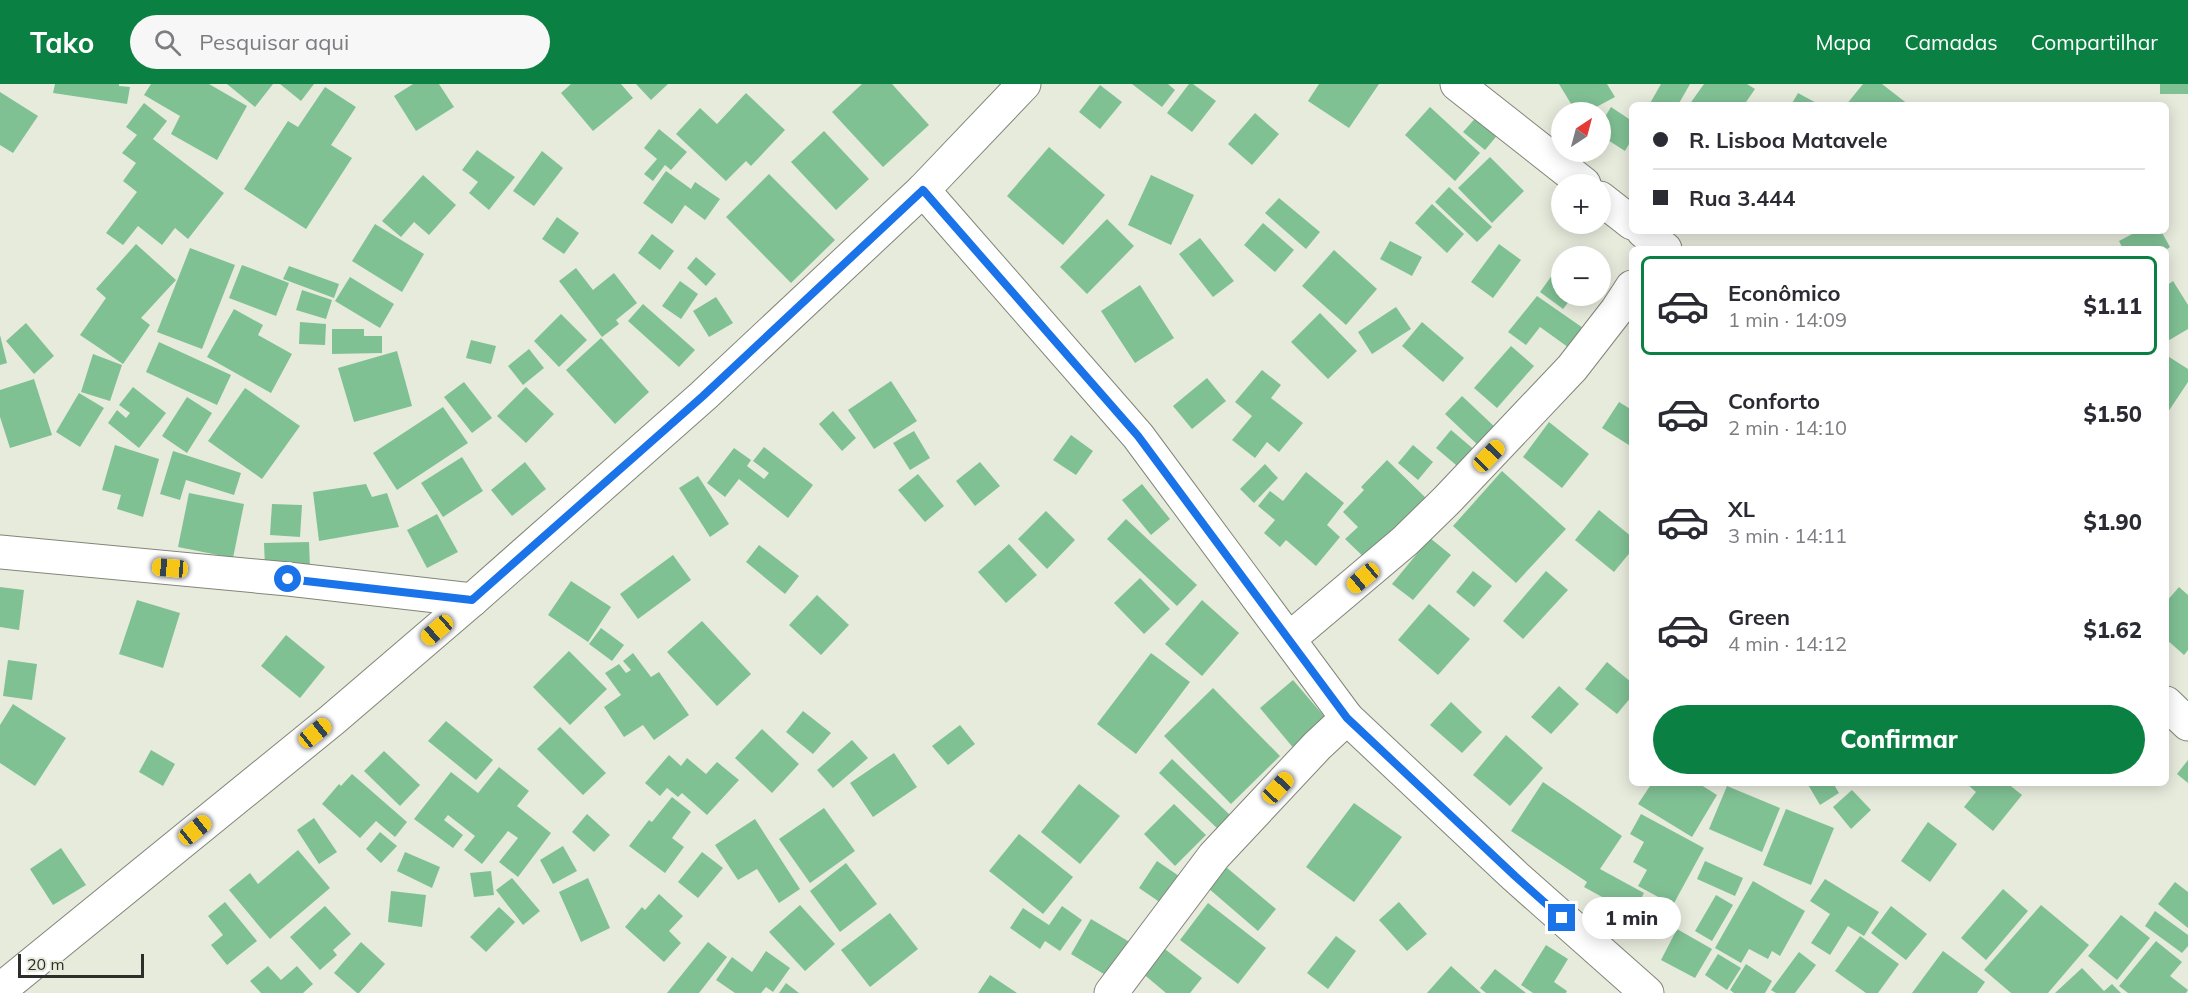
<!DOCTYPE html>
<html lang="pt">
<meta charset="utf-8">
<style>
:root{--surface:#fff;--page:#f7f7f7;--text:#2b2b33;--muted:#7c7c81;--line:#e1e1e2;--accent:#0b8043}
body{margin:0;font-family:Mulish,sans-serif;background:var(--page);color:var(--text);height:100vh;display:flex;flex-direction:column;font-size:22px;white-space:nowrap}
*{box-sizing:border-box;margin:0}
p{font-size:20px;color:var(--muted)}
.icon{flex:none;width:33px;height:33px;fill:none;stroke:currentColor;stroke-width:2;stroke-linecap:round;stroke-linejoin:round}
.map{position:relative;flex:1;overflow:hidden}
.details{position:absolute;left:1629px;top:162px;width:540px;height:540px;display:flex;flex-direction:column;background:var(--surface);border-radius:9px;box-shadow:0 3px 15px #0003}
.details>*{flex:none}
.top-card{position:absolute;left:1629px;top:18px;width:540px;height:132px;border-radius:9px;box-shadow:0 3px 15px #0003;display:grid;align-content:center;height:132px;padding:0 24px;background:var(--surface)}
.needle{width:39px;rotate:36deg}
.fabs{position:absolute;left:1551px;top:18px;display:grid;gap:12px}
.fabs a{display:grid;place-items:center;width:60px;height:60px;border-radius:50%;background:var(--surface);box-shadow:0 3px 15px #0003;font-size:30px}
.scale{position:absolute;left:18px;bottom:15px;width:126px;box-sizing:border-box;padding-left:6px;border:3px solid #2d2e29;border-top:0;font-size:16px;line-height:21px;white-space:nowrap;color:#2d2e29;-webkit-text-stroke:4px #e7ebdc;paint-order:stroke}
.end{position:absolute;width:27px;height:27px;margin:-14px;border:8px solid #1a73e8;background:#fff;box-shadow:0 0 0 3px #fff}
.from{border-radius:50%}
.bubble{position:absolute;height:42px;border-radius:21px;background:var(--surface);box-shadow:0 3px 15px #0003;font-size:20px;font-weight:800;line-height:42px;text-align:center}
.car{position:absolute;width:18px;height:36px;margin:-18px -9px;border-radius:8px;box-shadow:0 0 4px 2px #0007;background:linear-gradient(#f5c518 24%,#345 0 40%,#f5c518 0 76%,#345 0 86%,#f5c518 0)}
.top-card b{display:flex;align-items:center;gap:21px;height:57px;font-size:22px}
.top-card b+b{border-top:2px solid var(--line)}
.top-card i{width:15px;height:15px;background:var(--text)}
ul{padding:10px 0 0;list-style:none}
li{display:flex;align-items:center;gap:18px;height:99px;margin:0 12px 9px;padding:0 12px;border:3px solid transparent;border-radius:9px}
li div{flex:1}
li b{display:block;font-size:22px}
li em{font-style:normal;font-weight:800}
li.on{border-color:var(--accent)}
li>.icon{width:54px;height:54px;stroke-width:1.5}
.button{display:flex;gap:12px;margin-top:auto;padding:12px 24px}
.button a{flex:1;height:69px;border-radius:36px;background:var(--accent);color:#fff;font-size:24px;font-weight:800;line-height:69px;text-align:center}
header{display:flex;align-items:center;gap:36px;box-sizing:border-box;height:84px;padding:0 30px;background:var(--accent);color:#fff}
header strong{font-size:28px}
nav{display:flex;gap:33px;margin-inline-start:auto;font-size:21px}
.search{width:420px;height:54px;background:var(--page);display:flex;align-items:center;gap:15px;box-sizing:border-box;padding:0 21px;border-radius:33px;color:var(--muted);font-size:22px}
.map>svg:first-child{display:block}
.building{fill:#80c194}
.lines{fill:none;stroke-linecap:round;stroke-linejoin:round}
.minor-casing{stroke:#818578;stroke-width:35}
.minor{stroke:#fff;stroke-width:33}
.route{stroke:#1a73e8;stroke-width:8}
</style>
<header>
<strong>Tako</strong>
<div class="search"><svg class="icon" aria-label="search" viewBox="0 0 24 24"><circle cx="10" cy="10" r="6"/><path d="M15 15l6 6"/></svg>Pesquisar aqui</div>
<nav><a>Mapa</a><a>Camadas</a><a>Compartilhar</a></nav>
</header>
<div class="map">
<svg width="2188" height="909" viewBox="0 0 2188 909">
<rect width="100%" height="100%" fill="#e7ebdc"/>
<g class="building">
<polygon points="55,0 119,0 119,2 130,3 127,20 53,9"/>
<polygon points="151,0 209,0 247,22 217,76 171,50 180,32 144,11"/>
<polygon points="227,0 273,0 255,23"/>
<polygon points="280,0 314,0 301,17"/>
<polygon points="413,0 439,0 454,23 416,47 394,12"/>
<polygon points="571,0 621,0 633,14 593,47 561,9"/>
<polygon points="636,0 668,0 651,16"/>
<polygon points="862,0 892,0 929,41 883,83 832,28"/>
<polygon points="1132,0 1168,0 1175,6 1162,23"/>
<polygon points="1189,0 1193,0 1216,17 1192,48 1167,29"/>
<polygon points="1319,0 1379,0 1349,44 1308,17"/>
<polygon points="1559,0 1607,0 1615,13 1587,28 1576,28"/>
<polygon points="1661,0 1690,0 1678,21 1649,21"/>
<polygon points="1704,0 1747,0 1755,5 1744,21 1689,21"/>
<polygon points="1863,0 1882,0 1909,21 1846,21"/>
<rect x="2160" y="0" width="28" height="10"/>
<polygon points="1100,1 1122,18 1100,45 1079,28"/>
<polygon points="325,3 356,23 331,61 352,74 306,145 244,105 288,37 298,43"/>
<polygon points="0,8 38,32 13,69 0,61"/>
<polygon points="746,9 785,46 751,82 746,77 726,97 676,50 700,24 717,40"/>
<polygon points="1798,9 1820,21 1791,21"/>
<polygon points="144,19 167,37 153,55 224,109 188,155 175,144 162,161 138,142 123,161 106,149 137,108 123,97 136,79 122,69 137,51 126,43"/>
<polygon points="1430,23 1480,69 1455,97 1405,51"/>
<polygon points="1611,23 1632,37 1632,55 1625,67 1600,51 1600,41"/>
<polygon points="1255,29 1279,50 1252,81 1228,60"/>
<polygon points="1479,30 1500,48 1485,66 1463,48"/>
<polygon points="659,45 687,68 671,86 665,81 653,97 644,90 657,75 644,64"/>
<polygon points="824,47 869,95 836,126 791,78"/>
<polygon points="1049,63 1105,111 1063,161 1007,112"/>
<polygon points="477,66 515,93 489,126 469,109 478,98 462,86"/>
<polygon points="542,67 563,84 534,122 513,107"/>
<polygon points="1490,73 1524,107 1492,139 1458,104"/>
<polygon points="666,87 691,105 695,98 720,115 705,136 685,121 672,140 643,119"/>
<polygon points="769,90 835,156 791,199 726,133"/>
<polygon points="423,91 456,121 429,151 414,138 401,153 382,137"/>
<polygon points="1151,91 1194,111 1171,161 1128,141"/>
<polygon points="1449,103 1492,143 1477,158 1435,118"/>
<polygon points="1279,114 1320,148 1306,165 1265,129"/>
<polygon points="1432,120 1464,150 1447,169 1415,139"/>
<polygon points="557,133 579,149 564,170 542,155"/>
<polygon points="1107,135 1134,162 1087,210 1060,183"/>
<polygon points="1263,139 1294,166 1275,188 1244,161"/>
<polygon points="375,140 424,170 402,208 352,177"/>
<polygon points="2138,147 2161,147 2170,163 2167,165 2123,165 2119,157"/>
<polygon points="652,150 674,167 660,186 638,169"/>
<polygon points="1200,154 1234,197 1213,213 1179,170"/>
<polygon points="1390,157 1422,173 1412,192 1380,175"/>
<polygon points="136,160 176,196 141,234 150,241 123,280 80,251 106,214 96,205"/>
<polygon points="1499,160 1521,176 1493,214 1471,198"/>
<polygon points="190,164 235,181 202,265 157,248"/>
<polygon points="1334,166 1377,205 1346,241 1302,202"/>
<polygon points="696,173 716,190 706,202 687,184"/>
<polygon points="242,181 289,199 276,232 229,214"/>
<polygon points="289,182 339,200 334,214 283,195"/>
<polygon points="1558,183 1562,185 1562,212 1573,212 1563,225 1540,208"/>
<polygon points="576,184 593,206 614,189 637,219 616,236 619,240 602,253 559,197"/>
<polygon points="350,193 394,220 380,244 335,217"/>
<polygon points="680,197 698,210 681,235 662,222"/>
<polygon points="2173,197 2188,221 2188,245 2166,258 2166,202"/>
<polygon points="1140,201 1174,254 1135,279 1101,227"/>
<polygon points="302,206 332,216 326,235 296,226"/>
<polygon points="1537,212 1586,246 1572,266 1540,243 1526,261 1508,248"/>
<polygon points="716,213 733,239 709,253 693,227"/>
<polygon points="643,220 695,266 679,283 628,237"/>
<polygon points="1396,223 1411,245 1372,270 1358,248"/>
<polygon points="234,225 263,241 258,251 292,270 271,309 207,273"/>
<polygon points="1320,229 1357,267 1328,295 1291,258"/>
<polygon points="561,230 587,256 559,283 534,257"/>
<polygon points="300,238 326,240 325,261 299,260"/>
<polygon points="1422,238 1464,274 1443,298 1402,262"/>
<polygon points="26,239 54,272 34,290 6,257"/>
<polygon points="332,245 364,245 364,252 382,252 382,269 332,270"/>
<polygon points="0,251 7,279 0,281"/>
<polygon points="601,254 649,308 615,340 566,286"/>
<polygon points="471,256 496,262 491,280 466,274"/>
<polygon points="159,258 231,291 217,321 146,288"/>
<polygon points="1511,262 1534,282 1497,324 1474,304"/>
<polygon points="529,265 544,284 523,301 508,282"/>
<polygon points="397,267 412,322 354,338 338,284"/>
<polygon points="93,270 122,281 110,317 81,308"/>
<polygon points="2166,271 2188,285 2188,298 2166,331"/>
<polygon points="1262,286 1281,301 1271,314 1303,339 1279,368 1267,358 1255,374 1232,356 1252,332 1235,318"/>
<polygon points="1207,294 1226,317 1192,345 1173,322"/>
<polygon points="34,295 52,351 10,364 0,333 0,306"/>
<polygon points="891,297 917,337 874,365 848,326"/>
<polygon points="464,298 492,334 472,349 444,313"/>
<polygon points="133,303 166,329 139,364 108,339 117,326 126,334 130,329 119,321"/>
<polygon points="526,303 554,330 526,359 497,332"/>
<polygon points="245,304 300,342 262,395 208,357"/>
<polygon points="79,309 104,324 80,363 56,348"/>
<polygon points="1462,312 1497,345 1480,363 1445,330"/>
<polygon points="187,313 212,329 187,369 162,352"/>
<polygon points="1619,318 1632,326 1632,363 1602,344"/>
<polygon points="443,323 468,359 397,406 373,369"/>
<polygon points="833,327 856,354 842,367 819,340"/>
<polygon points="1549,338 1589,370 1562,404 1523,373"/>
<polygon points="1451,346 1477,368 1462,386 1436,364"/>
<polygon points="914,347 930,374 910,386 893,359"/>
<polygon points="1071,351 1093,367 1076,391 1053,376"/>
<polygon points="115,361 159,375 143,433 117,425 121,411 102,406"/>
<polygon points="1413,361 1433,378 1418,396 1398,379"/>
<polygon points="764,363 813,401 788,434 739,395 725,413 707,399 734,364 751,376 747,382 764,395 769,389 753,377"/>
<polygon points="173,367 241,389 234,411 186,396 180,416 160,410"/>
<polygon points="462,373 483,407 443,433 421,399"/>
<polygon points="1387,376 1431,419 1371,480 1345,455 1358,443 1343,428 1364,406 1361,403"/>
<polygon points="525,378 546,405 512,432 491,406"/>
<polygon points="980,378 1000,402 975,422 956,397"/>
<polygon points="1265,380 1278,394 1254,419 1240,405"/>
<polygon points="1502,387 1566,445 1516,499 1453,442"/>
<polygon points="1306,388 1344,419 1327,441 1340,453 1316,482 1286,456 1280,463 1264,449 1275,436 1258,422 1270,407 1283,417"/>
<polygon points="918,390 944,422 925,438 898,406"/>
<polygon points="698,392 729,440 710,453 679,404"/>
<polygon points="366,400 372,413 387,409 399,443 319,457 313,408"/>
<polygon points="1142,400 1170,435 1151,451 1122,416"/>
<polygon points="189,409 244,420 233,474 178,463"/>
<polygon points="272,420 302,421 300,453 270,451"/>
<polygon points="1599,426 1632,453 1632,466 1614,488 1575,456"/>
<polygon points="1046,427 1075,456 1047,485 1018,455"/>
<polygon points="437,430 458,468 427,484 407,446"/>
<polygon points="1126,435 1197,501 1177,522 1107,455"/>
<polygon points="1430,454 1451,471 1413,516 1392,500"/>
<polygon points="309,458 310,484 265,484 264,459"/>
<polygon points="1009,460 1037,491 1006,519 978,488"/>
<polygon points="759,461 799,492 785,510 746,478"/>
<polygon points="673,471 691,496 638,535 620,510"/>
<polygon points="1473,487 1492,502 1474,523 1456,508"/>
<polygon points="1546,487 1568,506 1523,555 1503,537"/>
<polygon points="1140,494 1170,525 1144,550 1114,519"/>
<polygon points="571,497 611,523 588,558 548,531"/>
<polygon points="0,503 24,506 19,546 0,543"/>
<polygon points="2179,503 2188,511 2188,566 2184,571 2166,555 2166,518"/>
<polygon points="817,511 849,541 821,571 789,541"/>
<polygon points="137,516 180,529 163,584 119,570"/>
<polygon points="1202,516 1239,549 1202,592 1165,560"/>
<polygon points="1429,520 1470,555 1438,591 1398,556"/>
<polygon points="702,537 751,590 717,622 667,568"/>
<polygon points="601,544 624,561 612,577 589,560"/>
<polygon points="286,551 325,583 300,614 261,582"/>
<polygon points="569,567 607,605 570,641 533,603"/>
<polygon points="633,569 651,593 659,588 689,631 654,656 643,641 624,653 604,623 621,611 605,589 619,580 626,589 631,586 623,577"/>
<polygon points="1151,569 1190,598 1136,670 1097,640"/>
<polygon points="8,576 37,580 32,616 3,612"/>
<polygon points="1607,578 1632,599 1632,612 1617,630 1585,605"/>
<polygon points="1293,596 1329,638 1295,666 1260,624"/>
<polygon points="1559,602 1579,620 1551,650 1531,633"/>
<polygon points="1213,604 1280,672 1231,720 1164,652"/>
<polygon points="1451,618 1482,648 1462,669 1430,641"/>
<polygon points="13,620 66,654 35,702 0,679 0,641"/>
<polygon points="803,627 831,649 813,670 786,648"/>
<polygon points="446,637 493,676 476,696 428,657"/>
<polygon points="960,641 975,660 948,681 932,662"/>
<polygon points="560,643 606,689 583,711 537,665"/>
<polygon points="762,645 799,680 772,709 735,674"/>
<polygon points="1506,651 1543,684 1510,722 1473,691"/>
<polygon points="852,656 868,674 833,704 817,686"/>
<polygon points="151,666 175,680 163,702 139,688"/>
<polygon points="384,667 420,701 400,722 364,687"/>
<polygon points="894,669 917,703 873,733 850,699"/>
<polygon points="669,671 681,682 687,674 706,690 717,678 739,696 707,731 682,709 678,713 667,704 660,712 645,699"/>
<polygon points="1172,675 1232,733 1219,746 1159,689"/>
<polygon points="2188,676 2188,699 2177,690"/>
<polygon points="499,683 529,707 517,722 551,749 518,793 499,778 518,754 508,747 482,780 464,766 475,752 448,731 444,736 463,751 453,764 414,735 451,688 478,709"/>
<polygon points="352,690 407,738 395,753 376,737 360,754 322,720 339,700 341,702"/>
<polygon points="1543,698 1622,752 1600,785 1644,809 1633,830 1584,803 1587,798 1511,747"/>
<polygon points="1652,699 1698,699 1717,711 1692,753 1638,720"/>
<polygon points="1807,699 1833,699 1839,709 1820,721"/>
<polygon points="1966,699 2007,699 2022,711 1993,747 1964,723 1976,708"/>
<polygon points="1079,700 1120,732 1080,780 1041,748"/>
<polygon points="1727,702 1780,724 1762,768 1709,745"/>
<polygon points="1852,706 1871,726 1851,745 1833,723"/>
<polygon points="672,713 691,728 672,754 684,763 665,789 629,762 649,736 652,738"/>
<polygon points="1354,719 1402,753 1354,818 1306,783"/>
<polygon points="1174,720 1206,751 1175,782 1144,750"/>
<polygon points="824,724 855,767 810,799 779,755"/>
<polygon points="1786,725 1834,744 1811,801 1763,781"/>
<polygon points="587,730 610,751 594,768 572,748"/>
<polygon points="1641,730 1704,764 1673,821 1638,802 1647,786 1633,778 1644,758 1630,750"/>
<polygon points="314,734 337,768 319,780 297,746"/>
<polygon points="755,735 800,805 779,819 757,785 738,796 715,761"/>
<polygon points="1928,738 1957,760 1930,798 1901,777"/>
<polygon points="380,748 397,762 381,779 366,765"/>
<polygon points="1019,750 1073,793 1043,830 989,787"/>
<polygon points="563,762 577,787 553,800 540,776"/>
<polygon points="61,764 86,801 53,821 30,785"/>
<polygon points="298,766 330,804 270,855 229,806 250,789 258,800"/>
<polygon points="405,768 440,783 432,804 397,787"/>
<polygon points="702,768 723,784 698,814 678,798"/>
<polygon points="1157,777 1179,792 1161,819 1139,804"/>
<polygon points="1705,777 1743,794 1735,812 1697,795"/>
<polygon points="846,779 877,820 840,848 810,807"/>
<polygon points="1226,783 1276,825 1258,847 1208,804"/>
<polygon points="491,787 494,811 474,813 470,789"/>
<polygon points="512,794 540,827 523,841 496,806"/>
<polygon points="588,794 610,844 581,858 559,808"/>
<polygon points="1825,795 1879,828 1864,852 1848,842 1830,871 1811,859 1830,830 1810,817"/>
<polygon points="1753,797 1805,827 1780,872 1772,867 1768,875 1749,865 1741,879 1715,864"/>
<polygon points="2175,798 2188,808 2188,844 2158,820"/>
<polygon points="2003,805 2028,827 1986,876 1961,854"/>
<polygon points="391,807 426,811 422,843 388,838"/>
<polygon points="659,810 683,832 669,847 681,859 664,878 625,843 642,823 645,826"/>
<polygon points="1716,811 1733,821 1712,857 1695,847"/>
<polygon points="225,818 257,857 227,881 211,861 223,851 208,832"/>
<polygon points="1399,818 1427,850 1407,867 1379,836"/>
<polygon points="1208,819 1266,864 1238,900 1180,856"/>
<polygon points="800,821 835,860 805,887 769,848"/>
<polygon points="2041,821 2089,861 2048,909 2011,909 1984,886"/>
<polygon points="325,822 351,850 333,866 337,871 320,886 290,853"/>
<polygon points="1062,822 1082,836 1060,867 1045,857 1040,865 1010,844 1023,824 1049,841"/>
<polygon points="1891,822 1927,850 1906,876 1871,849"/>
<polygon points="499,823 515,838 486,868 470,853"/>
<polygon points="2155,827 2188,851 2188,862 2182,869 2145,842"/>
<polygon points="890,829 918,865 870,903 841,866"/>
<polygon points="2121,831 2150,854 2117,896 2088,872"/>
<polygon points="1091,835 1133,860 1112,895 1071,870"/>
<polygon points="1677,845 1712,865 1695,894 1661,876"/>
<polygon points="1336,852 1356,867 1328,905 1307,889"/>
<polygon points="1860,852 1899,880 1878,909 1866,909 1835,887"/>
<polygon points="2156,857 2182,878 2170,892 2188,906 2186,909 2128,909 2119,902"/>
<polygon points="361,858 385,880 359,909 357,909 334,889"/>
<polygon points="708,858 727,873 699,909 667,909"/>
<polygon points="1546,861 1568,875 1554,898 1567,907 1566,909 1533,909 1521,901"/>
<polygon points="1161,862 1202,894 1190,909 1166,909 1141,888"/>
<polygon points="766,867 790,884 773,908 766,903 761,909 735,909 716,896 732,873 752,888"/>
<polygon points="1943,867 1985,898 1977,909 1912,909"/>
<polygon points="1799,868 1816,881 1795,909 1776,909 1771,906"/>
<polygon points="1718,870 1741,884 1727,906 1705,891"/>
<polygon points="1746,880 1772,897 1765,909 1734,909 1730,906"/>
<polygon points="268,882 281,896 297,882 313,900 303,909 261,909 250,897"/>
<polygon points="1451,882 1481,909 1427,909"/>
<polygon points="2082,884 2104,907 2112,900 2121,909 2055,909"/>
<polygon points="1495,885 1526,909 1486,909 1480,904"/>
<polygon points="990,891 1017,909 978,909"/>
<polygon points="786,899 799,909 779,909"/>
</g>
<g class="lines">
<defs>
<g id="minor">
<polyline points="1457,0 1584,100"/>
<polyline points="923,106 1138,352 1347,634 1515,792 1647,909"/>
<polyline points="1600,114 1632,139"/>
<polyline points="1643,147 1665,165"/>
<polyline points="0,468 288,495 472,516"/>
<polyline points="1289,555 1405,457 1446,417 1572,284 1617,226 1632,203"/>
<polyline points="2166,619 2188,640"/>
<polyline points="0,906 332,636 472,516 703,312 923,106 1024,0"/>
<polyline points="1111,909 1214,772 1317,662 1347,634"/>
</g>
</defs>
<use href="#minor" class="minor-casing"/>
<use href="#minor" class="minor"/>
</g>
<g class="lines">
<polyline class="route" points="288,495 472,516 703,312 923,106 1138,352 1347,634 1515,792 1562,834"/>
</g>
</svg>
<div class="fabs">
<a><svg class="needle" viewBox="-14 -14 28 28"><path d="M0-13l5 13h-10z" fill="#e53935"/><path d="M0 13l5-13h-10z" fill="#7c7c81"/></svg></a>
<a>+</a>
<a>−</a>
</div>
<div class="scale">20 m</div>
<i class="end from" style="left:288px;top:495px"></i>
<i class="end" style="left:1562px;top:834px"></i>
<div class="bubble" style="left:1582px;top:813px;width:99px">1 min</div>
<i class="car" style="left:1489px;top:372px;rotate:44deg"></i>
<i class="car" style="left:170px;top:484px;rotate:275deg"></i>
<i class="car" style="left:1363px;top:494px;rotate:230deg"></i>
<i class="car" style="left:437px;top:546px;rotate:229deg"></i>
<i class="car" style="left:315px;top:649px;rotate:51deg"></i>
<i class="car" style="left:1278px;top:704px;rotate:43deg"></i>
<i class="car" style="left:195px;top:746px;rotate:51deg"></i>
<div class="top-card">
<b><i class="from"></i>R. Lisboa Matavele</b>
<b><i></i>Rua 3.444</b>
</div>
<section class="details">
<ul>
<li class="on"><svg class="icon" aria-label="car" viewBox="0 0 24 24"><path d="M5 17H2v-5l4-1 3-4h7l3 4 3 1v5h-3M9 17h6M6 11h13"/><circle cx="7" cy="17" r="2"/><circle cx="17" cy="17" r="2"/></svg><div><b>Econômico</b><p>1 min · 14:09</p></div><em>$1.11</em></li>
<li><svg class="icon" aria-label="car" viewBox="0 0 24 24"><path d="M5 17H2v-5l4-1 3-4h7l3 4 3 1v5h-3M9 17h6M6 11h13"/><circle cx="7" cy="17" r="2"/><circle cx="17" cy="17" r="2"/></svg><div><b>Conforto</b><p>2 min · 14:10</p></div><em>$1.50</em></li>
<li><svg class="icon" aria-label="car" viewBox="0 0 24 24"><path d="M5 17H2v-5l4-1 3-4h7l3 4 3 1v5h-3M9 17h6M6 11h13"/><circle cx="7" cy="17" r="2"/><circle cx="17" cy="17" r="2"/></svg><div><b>XL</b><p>3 min · 14:11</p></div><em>$1.90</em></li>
<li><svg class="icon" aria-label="car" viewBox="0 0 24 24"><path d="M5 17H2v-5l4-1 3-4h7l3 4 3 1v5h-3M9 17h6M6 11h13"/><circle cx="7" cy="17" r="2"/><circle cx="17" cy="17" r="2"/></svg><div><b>Green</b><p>4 min · 14:12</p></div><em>$1.62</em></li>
</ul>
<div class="button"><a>Confirmar</a></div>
</section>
</div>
